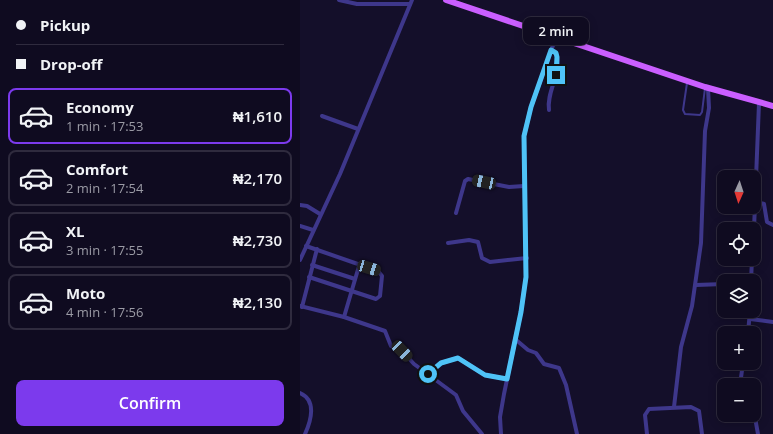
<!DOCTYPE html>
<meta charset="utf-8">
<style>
:root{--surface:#0f0b20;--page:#1d192d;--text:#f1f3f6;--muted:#9b9ba5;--line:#2f2b3e;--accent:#7c3aed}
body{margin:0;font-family:"Open Sans",sans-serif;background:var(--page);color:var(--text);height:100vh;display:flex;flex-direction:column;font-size:15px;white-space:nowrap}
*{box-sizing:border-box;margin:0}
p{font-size:13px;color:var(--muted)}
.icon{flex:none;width:22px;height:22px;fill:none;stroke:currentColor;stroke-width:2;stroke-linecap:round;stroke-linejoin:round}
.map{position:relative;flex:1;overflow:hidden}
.details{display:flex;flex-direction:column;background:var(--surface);width:300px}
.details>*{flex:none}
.hud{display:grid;align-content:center;height:88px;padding:0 16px;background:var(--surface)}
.needle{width:26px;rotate:183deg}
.controls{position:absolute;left:417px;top:170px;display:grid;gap:8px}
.controls a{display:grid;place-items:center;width:44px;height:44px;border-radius:8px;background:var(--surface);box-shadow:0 2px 10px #0003,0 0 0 1px var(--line);font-size:20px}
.end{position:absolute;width:18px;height:18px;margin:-9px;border:5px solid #4fc3f7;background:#111;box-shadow:0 0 0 2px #111}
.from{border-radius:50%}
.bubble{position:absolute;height:28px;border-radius:8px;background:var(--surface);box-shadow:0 2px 10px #0003,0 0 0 1px var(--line);font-size:13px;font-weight:600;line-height:28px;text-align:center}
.car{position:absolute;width:12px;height:24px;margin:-12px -6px;border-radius:5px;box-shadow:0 0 3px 1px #0007;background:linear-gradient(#222 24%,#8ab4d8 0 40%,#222 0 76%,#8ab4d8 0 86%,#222 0)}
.hud b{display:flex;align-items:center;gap:14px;height:38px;font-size:15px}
.hud b+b{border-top:1px solid var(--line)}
.hud i{width:10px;height:10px;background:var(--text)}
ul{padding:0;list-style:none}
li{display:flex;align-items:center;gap:12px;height:56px;margin:0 8px 6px;padding:0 8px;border:2px solid var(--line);border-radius:8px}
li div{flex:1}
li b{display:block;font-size:15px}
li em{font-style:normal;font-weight:600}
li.current{border-color:var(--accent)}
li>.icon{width:36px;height:36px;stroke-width:1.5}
.cta{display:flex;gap:8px;margin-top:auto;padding:8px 16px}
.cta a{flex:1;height:46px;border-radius:8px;background:var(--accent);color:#fff;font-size:16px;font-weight:600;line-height:46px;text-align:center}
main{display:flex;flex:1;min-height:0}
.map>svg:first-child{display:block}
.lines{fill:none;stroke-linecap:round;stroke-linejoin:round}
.lane{stroke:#3e378b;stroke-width:2}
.street{stroke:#3e378b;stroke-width:4}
.primary{stroke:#ca5eff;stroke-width:6}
.route{stroke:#4fc3f7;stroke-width:5}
</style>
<main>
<section class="details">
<div class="hud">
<b><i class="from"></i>Pickup</b>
<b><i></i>Drop-off</b>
</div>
<ul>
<li class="current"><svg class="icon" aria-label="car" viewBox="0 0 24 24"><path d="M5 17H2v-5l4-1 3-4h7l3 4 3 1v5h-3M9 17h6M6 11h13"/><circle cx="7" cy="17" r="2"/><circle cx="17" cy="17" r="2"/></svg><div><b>Economy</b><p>1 min · 17:53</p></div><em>₦1,610</em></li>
<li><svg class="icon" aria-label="car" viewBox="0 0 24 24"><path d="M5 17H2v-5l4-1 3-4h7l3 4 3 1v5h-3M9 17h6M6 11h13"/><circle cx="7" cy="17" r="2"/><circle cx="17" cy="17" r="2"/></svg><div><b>Comfort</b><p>2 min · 17:54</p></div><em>₦2,170</em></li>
<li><svg class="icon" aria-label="car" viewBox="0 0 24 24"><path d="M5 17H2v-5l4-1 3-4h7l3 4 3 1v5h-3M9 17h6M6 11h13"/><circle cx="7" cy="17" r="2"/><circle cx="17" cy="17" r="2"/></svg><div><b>XL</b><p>3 min · 17:55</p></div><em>₦2,730</em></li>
<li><svg class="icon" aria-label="car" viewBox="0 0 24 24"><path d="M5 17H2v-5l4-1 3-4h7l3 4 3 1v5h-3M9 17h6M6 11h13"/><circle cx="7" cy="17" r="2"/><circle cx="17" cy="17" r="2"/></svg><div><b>Moto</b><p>4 min · 17:56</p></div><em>₦2,130</em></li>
</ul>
<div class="cta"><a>Confirm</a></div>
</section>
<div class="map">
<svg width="473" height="434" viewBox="0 0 473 434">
<rect width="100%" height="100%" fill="#140f2a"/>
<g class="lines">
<polyline class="lane" points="387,83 383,110 385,114 400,115 402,112 405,88"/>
<g class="street">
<polyline points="39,0 57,4 110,4"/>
<path d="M249,110C246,91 263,72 256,53L251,50"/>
<polyline points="22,116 58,129"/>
<polyline points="455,201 464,204 467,222 473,225"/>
<polyline points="0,205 7,206 20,214"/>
<polyline points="156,213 165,181 168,179 209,187 224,186"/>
<polyline points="0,226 13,230"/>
<polyline points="454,229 459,103"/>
<polyline points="148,243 169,240 178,242 182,258 190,262 227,258"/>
<polyline points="6,246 78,271 82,276 80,296 76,299 9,277"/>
<polyline points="0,260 40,174 112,0"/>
<polyline points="12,265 55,279"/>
<polyline points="451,281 452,259"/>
<polyline points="396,285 424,284"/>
<polyline points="0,306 44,317 85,331 91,346 102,351 114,364 156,395 163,411 182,434"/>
<polyline points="2,307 17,249"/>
<polyline points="44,317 59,266"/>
<polyline points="450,319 473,322"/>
<polyline points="448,333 450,311"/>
<polyline points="215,339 228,350 236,353 244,364 259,368 266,385 277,434"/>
<polyline points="129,374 141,363 158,358 185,375 207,379"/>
<polyline points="440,385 443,363"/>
<path d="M0,393C17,400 11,421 5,434"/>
<polyline points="374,407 381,347 392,306 401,243 405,131 409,108 408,88"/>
<polyline points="454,412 458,434"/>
<polyline points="201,434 200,417 204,394 221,312 226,277 224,136 231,107 256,37"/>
<polyline points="347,434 345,415 349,409 391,407 399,411 402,434"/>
</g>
<polyline class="primary" points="146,0 405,87 473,106"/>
</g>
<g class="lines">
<polyline class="route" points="128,374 141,363 158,358 185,375 207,379 221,312 226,277 224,136 231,107 251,50 256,53 257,57 256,75"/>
</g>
</svg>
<div class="controls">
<a><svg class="needle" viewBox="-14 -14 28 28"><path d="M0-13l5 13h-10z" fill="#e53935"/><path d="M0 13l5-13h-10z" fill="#9b9ba5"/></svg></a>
<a><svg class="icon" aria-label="locate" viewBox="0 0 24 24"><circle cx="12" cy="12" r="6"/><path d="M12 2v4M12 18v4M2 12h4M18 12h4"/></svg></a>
<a><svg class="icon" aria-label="layers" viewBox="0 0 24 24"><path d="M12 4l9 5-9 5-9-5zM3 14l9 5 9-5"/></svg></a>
<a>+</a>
<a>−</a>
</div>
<i class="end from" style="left:128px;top:374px"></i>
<i class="end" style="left:256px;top:75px"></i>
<div class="bubble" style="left:223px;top:17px;width:66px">2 min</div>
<i class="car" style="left:184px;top:182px;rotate:282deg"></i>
<i class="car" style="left:69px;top:268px;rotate:107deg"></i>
<i class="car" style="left:102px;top:351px;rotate:136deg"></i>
</div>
</main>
